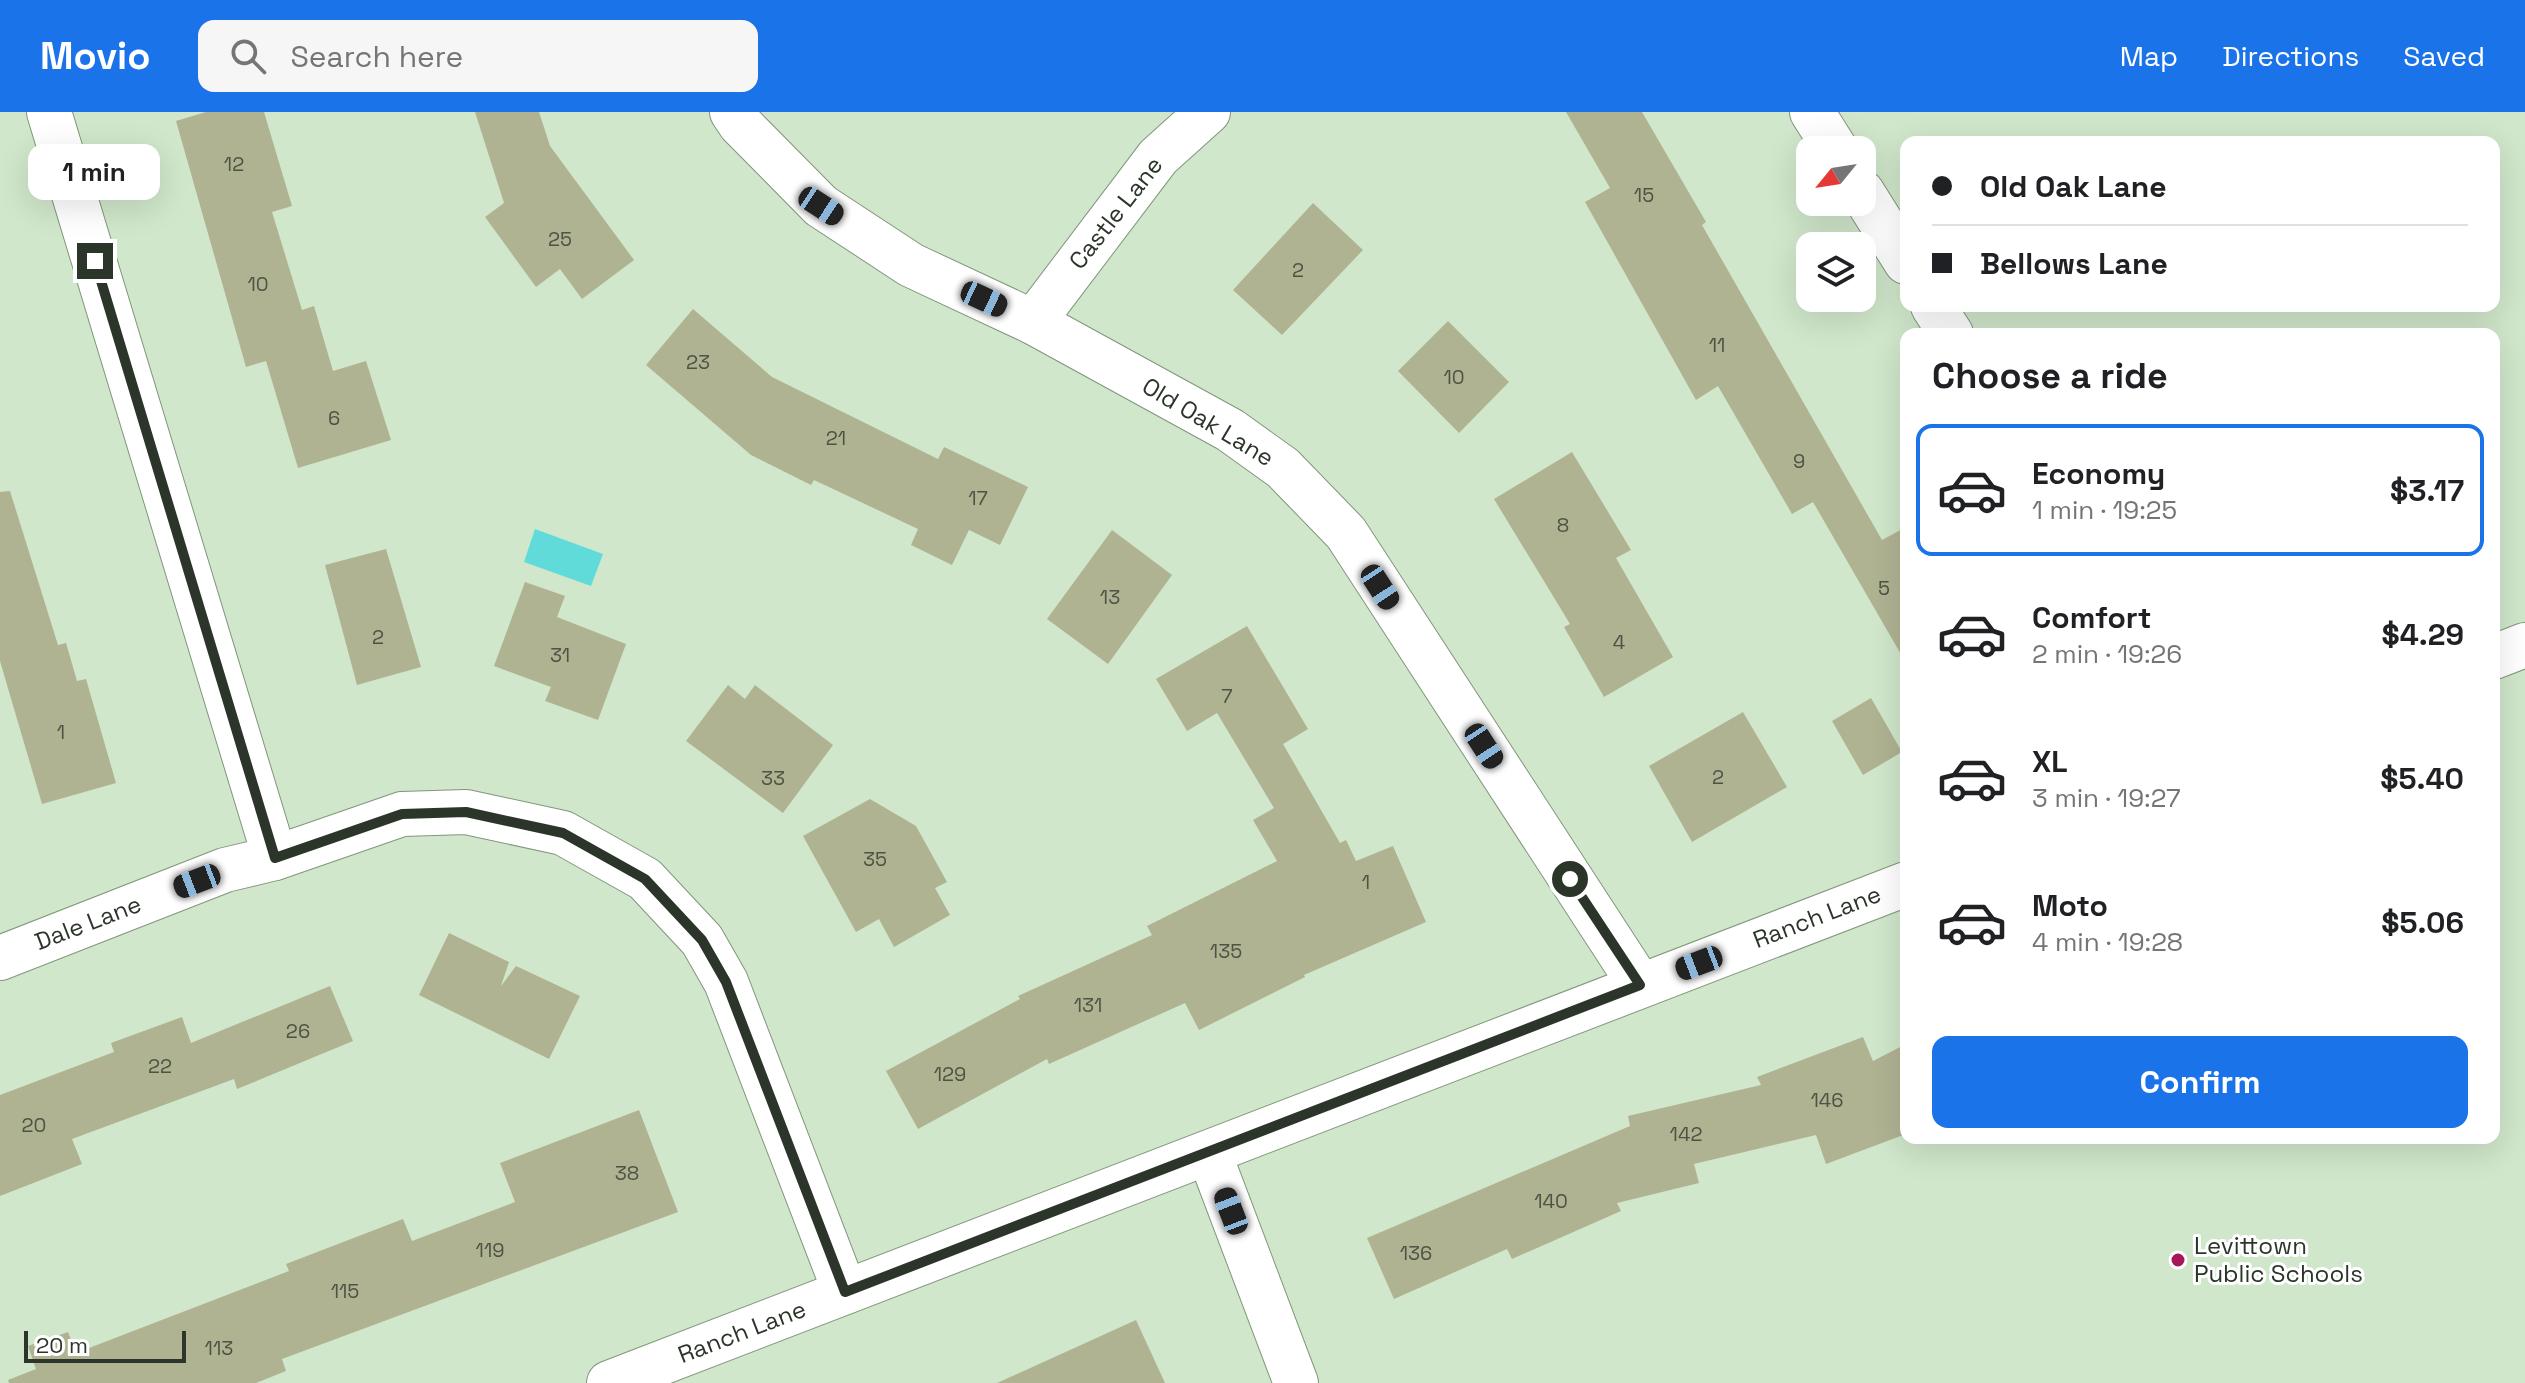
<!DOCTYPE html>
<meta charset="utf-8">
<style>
:root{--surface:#fff;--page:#f6f6f6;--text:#202124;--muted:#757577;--line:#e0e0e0;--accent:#1a73e8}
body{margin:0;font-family:"Space Grotesk",sans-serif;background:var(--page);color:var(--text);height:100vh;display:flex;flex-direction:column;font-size:30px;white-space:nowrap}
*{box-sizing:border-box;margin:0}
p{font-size:26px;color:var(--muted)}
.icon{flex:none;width:44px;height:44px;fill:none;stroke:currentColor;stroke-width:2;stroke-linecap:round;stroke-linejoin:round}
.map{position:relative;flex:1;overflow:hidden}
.side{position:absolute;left:1900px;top:216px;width:600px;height:816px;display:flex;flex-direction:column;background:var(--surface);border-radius:16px;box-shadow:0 8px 32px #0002}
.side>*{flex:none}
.hud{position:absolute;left:1900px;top:24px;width:600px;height:176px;border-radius:16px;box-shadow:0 8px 32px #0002;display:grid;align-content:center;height:176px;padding:0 32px;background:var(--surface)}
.needle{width:52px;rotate:240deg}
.buttons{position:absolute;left:1796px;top:24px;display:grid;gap:16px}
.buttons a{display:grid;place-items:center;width:80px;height:80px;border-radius:16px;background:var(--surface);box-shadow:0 8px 32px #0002;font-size:40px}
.scale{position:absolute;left:24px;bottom:20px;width:162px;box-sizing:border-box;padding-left:8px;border:4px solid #2c352a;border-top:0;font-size:22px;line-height:28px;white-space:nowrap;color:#2c352a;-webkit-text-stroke:6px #fff;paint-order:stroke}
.end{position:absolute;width:36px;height:36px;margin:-18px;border:10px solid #2c352a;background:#fff;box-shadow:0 0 0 4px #fff}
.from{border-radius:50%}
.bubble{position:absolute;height:56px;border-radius:16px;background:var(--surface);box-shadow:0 8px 32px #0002;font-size:26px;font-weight:800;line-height:56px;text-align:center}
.car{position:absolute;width:24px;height:48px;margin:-24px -12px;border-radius:10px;box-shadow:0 0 6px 2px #0007;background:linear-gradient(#222 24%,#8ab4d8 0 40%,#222 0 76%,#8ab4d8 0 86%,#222 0)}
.hud b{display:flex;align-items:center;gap:28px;height:76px;font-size:30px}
.hud b+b{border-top:2px solid var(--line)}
.hud i{width:20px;height:20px;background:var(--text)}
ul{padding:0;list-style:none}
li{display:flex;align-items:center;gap:24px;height:132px;margin:0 16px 12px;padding:0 16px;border:4px solid transparent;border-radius:16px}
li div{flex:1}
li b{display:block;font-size:30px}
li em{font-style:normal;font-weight:800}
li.active{border-color:var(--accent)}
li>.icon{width:72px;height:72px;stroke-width:1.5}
h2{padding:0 32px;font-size:36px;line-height:96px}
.cta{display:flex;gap:16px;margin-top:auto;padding:16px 32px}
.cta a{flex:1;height:92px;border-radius:16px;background:var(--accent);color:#fff;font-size:32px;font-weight:800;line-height:92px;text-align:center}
header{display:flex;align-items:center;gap:48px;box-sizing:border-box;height:112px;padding:0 40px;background:var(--accent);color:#fff}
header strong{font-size:38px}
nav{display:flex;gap:44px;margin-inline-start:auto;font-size:28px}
.search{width:560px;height:72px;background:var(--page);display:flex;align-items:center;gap:20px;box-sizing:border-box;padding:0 28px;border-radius:16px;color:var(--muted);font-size:30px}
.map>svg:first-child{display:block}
.water{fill:#60dbda}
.building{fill:#b0b392}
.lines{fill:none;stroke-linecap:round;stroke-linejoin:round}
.minor-casing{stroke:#81967c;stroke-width:46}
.minor{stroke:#fff;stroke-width:44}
.route{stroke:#2c352a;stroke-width:10}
.poi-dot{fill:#a71859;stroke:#fff;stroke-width:3}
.labels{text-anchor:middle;stroke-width:6;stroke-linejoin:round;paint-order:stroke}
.number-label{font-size:20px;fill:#4d5444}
.street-label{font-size:24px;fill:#2c352a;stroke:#fff}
.poi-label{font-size:24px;fill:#2c352a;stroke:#fff;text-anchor:start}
</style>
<header>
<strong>Movio</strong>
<div class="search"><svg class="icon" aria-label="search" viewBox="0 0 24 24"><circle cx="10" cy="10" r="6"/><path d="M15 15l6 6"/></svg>Search here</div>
<nav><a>Map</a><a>Directions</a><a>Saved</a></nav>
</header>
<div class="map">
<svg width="2525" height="1271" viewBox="0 0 2525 1271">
<rect width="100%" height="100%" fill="#d0e7cb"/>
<polygon class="water" points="535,417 603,442 591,474 524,450"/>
<g class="building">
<polygon points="206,0 264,0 292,94 272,100 302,198 314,194 333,259 366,249 391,328 298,356 266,249 246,255 176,9"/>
<polygon points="475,0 539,0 550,34 634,148 582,187 560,157 536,175 485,105 504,91"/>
<polygon points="1566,0 1642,0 1706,110 1702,113 1882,428 1906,415 1906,551 1813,390 1792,402 1718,274 1696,288 1585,90 1610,76"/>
<polygon points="1313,91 1363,138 1282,223 1233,178"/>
<polygon points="693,197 772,265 938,347 944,335 1028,375 1000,433 969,418 952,453 911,433 918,417 814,368 811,373 751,343 646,253"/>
<polygon points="1448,209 1509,270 1459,321 1398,259"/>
<polygon points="1572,340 1631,438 1616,446 1673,545 1604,585 1564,515 1570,512 1494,387"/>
<polygon points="10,379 58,533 66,531 77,569 86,567 116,671 42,692 0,549 0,380"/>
<polygon points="1112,418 1172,463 1108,552 1047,507"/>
<polygon points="386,437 421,555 357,573 325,453"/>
<polygon points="525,470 565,484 557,505 626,532 598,608 545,589 551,575 494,554"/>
<polygon points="1247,514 1308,617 1283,632 1340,731 1346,728 1356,749 1393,734 1426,810 1304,863 1305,865 1199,918 1185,891 1049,952 1047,947 918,1017 886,959 1020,887 1018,884 1152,823 1147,814 1277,749 1253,708 1274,696 1217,601 1187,619 1156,567"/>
<polygon points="728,573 745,587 755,573 833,633 783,701 686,629"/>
<polygon points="1871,586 1902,640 1863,663 1832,609"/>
<polygon points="1743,600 1787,675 1692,730 1649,654"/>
<polygon points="870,687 916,714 947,770 935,776 950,803 894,835 879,807 856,820 803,724"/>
<polygon points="449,821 509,850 501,874 516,854 580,884 549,947 419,883"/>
<polygon points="330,874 353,929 237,977 234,967 72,1027 82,1052 0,1084 0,983 114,940 111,931 182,905 191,931"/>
<polygon points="1863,925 1873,949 1906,932 1906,1022 1826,1052 1816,1023 1694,1052 1699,1071 1617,1091 1621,1099 1512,1147 1507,1137 1394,1187 1367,1126 1630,1014 1628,1004 1761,973 1757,965"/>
<polygon points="639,998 678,1100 282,1247 286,1259 256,1271 9,1271 8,1268 36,1257 28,1234 68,1220 76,1241 289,1159 286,1152 403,1107 412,1129 515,1090 500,1051"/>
<polygon points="1136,1208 1165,1271 997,1271"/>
</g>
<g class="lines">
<defs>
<g id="minor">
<polyline points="49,0 275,746"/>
<polyline points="732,0 740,12 821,94 911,153 1033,210 1230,318 1283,356 1346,421 1640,873"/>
<polyline points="1812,0 1836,38"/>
<polyline points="1862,80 1906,150"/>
<polyline points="1933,194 1951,222"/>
<polyline points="1033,210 1158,45 1208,0"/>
<polyline points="2494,545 2525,533"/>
<polyline points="0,846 225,758 275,746 402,702 466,700 563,721 645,767 702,828 726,870 845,1180"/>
<polyline points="1209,1041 1296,1271"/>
<polyline points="609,1271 1906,772"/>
</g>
</defs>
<use href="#minor" class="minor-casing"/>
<use href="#minor" class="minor"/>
</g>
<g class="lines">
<polyline class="route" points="95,149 275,746 402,702 466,700 563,721 645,767 702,828 726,870 845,1180 1640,873 1570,767"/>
</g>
<circle class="poi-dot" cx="2178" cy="1148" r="8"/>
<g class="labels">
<g class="number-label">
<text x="234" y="59">12</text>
<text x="1644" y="90">15</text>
<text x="560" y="134">25</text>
<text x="1298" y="165">2</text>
<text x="258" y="179">10</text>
<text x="1717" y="240">11</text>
<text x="698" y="257">23</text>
<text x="1454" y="272">10</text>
<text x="334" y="313">6</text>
<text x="836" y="333">21</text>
<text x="1799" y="356">9</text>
<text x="978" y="393">17</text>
<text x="1563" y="420">8</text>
<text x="1884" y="483">5</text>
<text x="1110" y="492">13</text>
<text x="378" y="532">2</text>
<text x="1619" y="537">4</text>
<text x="560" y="550">31</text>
<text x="1227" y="591">7</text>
<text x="61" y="627">1</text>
<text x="1718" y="672">2</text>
<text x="773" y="673">33</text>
<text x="875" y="754">35</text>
<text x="1366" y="777">1</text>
<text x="1226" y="846">135</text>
<text x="1088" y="900">131</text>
<text x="298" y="926">26</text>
<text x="160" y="961">22</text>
<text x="950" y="969">129</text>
<text x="1827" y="995">146</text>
<text x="34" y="1020">20</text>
<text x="1686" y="1029">142</text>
<text x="627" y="1068">38</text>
<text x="1551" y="1096">140</text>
<text x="490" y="1145">119</text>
<text x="1416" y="1148">136</text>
<text x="345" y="1186">115</text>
<text x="219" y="1243">113</text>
</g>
<g class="street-label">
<text transform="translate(1116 101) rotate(-52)" y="8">Castle Lane</text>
<text transform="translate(1208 310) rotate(31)" y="8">Old Oak Lane</text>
<text transform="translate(1817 805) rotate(-21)" y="8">Ranch Lane</text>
<text transform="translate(88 811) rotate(-21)" y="8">Dale Lane</text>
<text transform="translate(742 1220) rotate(-21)" y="8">Ranch Lane</text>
</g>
<g class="poi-label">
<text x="2194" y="1142">Levittown<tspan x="2194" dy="28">Public Schools</tspan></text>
</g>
</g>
</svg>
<div class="buttons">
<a><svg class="needle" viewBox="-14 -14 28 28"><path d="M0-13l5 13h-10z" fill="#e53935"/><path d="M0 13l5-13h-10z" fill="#757577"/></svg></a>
<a><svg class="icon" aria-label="layers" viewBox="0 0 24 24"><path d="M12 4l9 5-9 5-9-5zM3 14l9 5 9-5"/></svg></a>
</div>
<div class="scale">20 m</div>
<i class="end from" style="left:1570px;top:767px"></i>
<i class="end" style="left:95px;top:149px"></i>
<div class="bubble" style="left:28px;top:32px;width:132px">1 min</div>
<i class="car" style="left:821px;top:94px;rotate:123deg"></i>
<i class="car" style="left:984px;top:187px;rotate:115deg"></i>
<i class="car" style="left:1380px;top:475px;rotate:147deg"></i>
<i class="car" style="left:1484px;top:634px;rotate:147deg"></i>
<i class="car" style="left:197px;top:769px;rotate:249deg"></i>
<i class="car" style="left:1699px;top:851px;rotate:249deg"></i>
<i class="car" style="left:1231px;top:1099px;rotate:339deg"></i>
<div class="hud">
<b><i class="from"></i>Old Oak Lane</b>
<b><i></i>Bellows Lane</b>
</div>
<section class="side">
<h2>Choose a ride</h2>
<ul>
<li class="active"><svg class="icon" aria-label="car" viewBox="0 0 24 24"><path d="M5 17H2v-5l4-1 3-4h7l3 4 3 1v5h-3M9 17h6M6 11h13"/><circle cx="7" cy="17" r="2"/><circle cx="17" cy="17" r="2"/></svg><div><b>Economy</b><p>1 min · 19:25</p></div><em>$3.17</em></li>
<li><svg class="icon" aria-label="car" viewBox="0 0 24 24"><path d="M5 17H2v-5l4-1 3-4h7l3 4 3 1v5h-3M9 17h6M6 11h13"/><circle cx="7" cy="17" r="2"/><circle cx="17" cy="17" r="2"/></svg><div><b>Comfort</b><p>2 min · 19:26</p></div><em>$4.29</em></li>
<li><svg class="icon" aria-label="car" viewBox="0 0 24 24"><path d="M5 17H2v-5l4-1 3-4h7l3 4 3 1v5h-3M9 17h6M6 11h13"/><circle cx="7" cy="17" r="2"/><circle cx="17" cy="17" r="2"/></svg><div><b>XL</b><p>3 min · 19:27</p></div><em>$5.40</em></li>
<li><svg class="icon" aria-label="car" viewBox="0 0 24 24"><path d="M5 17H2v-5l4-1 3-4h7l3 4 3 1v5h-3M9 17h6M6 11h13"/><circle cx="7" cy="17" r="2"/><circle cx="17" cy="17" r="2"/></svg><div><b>Moto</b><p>4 min · 19:28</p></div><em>$5.06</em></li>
</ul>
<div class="cta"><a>Confirm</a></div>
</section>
</div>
